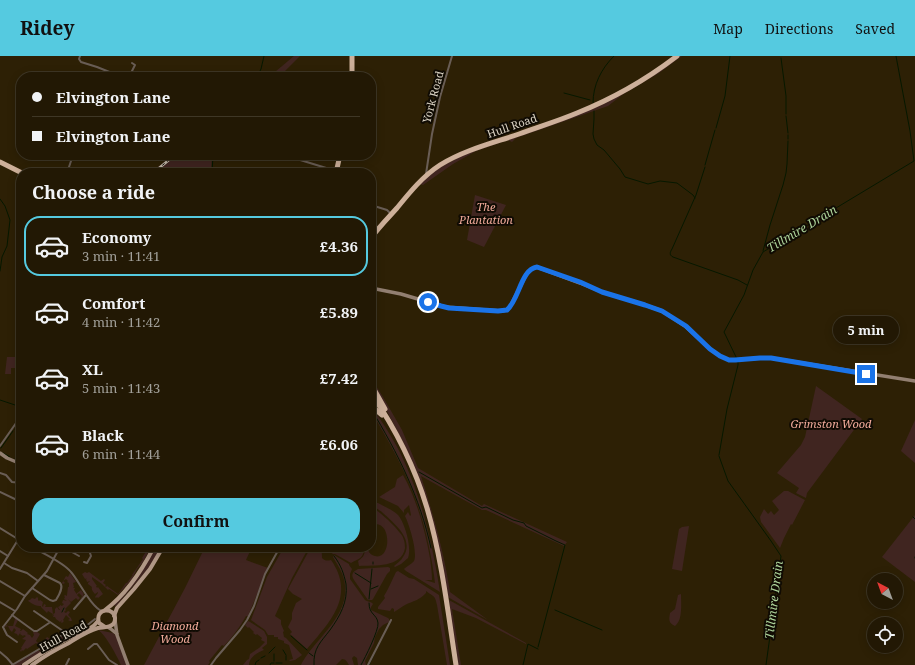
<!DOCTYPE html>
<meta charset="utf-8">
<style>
:root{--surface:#221804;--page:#2e2513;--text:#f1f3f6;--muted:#a2a09a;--line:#3f3726;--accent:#55cae0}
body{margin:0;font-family:"Noto Serif",serif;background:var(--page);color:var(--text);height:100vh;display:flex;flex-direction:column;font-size:15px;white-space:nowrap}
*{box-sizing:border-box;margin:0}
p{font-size:13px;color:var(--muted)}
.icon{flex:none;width:22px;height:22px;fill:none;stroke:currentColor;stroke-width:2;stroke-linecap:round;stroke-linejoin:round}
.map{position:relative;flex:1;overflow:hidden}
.panel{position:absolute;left:16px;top:112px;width:360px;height:384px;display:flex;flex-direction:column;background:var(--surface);border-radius:16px;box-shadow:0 2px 10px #0003,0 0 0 1px var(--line)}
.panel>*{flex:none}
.hud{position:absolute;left:16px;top:16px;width:360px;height:88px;border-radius:16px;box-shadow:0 2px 10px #0003,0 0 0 1px var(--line);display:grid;align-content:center;height:88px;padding:0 16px;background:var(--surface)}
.needle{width:26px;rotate:319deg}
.controls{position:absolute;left:867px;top:517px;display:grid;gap:8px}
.controls a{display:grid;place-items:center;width:36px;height:36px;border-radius:50%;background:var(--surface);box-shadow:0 2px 10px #0003,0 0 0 1px var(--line);font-size:20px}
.end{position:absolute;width:18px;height:18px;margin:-9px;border:5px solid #1a73e8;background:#fff;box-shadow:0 0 0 2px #fff}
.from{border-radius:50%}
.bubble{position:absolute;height:28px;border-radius:14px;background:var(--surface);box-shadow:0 2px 10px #0003,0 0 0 1px var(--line);font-size:13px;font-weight:700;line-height:28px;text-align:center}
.hud b{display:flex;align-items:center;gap:14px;height:38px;font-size:15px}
.hud b+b{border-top:1px solid var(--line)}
.hud i{width:10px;height:10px;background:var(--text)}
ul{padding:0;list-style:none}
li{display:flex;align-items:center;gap:12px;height:60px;margin:0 8px 6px;padding:0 8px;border:2px solid transparent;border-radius:16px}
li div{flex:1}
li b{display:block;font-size:15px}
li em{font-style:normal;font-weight:700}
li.active{border-color:var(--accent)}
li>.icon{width:36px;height:36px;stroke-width:1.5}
h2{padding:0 16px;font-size:18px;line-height:48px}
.primary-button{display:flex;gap:8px;margin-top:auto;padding:8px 16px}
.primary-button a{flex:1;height:46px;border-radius:16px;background:var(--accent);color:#111;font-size:16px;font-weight:700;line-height:46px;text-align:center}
header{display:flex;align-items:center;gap:24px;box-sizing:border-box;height:56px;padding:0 20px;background:var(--accent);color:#111}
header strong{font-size:19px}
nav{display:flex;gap:22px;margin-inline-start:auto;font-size:14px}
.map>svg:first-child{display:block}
.green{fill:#402520}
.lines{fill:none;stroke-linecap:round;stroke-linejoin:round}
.stream{stroke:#061800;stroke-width:1}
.street{stroke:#695d55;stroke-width:2}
.secondary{stroke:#927f71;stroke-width:3.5}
.primary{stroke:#b19886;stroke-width:4}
.highway{stroke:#cdb09a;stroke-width:5}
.rail-casing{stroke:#c4bbab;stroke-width:2.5}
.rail{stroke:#100b03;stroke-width:1;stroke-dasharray:3;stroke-linecap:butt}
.route{stroke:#1a73e8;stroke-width:5}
.labels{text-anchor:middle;stroke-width:4;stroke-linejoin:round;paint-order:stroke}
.street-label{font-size:11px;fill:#d9d1c2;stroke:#100b03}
.park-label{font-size:11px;font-style:italic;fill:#f2ab9b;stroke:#100b03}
.water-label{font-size:12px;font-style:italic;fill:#acd299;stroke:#100b03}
</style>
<header>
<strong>Ridey</strong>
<nav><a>Map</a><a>Directions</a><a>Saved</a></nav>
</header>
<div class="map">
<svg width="915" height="609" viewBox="0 0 915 609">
<rect width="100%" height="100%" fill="#2d2005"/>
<g class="green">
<polygon points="294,0 300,0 279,21 269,21"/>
<polygon points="679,0 682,0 659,17 622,39 608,50 516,82 512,86 508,84 476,95 453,108 423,129 419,128 437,113 461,100 592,52"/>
<polygon points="173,99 212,99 212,100 211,117 150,117"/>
<polygon points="475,139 506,149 484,191 467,184"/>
<polygon points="7,301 21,301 21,312 11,312 11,318 5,318"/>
<path d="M371,322L383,341L402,374L418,412L482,450L484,448L567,486L564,490L486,454H482L421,420C433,458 444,496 450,536L488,564L446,540L442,509L414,411L401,382L371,325Z"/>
<polygon points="816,330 862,363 807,437 806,442 796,437 799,432 777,417 801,389 805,381"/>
<path d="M371,350C383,367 395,385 404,405C423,447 433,491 440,536L406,515L404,513C407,510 412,508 414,505C418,496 409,468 405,460L408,456L410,460L411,459L409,449L404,454V457L398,450L379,441L395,431L397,423L403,419C417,444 425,474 430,502C431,510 432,517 432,524H425L435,527C431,494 423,460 410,429C399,403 385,379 371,355Z"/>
<polygon points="915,364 915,407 901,395"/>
<polygon points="784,435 788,435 805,444 792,469 791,468 784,482 780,492 761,466 760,461 764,453 768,458 771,455 774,459 779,454 772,445"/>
<path d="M376,444L377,445C373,446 372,448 373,452C375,454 378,455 380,457C387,463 395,470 400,477C404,481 405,487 405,492C402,512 374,509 359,510L358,505C364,501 365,498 365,491H367C368,495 370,499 375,500C392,505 392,461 371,469V446Z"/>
<path d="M375,447H378C385,451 393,454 398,459C405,467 412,492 408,502L401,508L395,511L394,510C397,507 401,505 403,501C415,484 395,468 383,457C380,454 376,453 374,449Z"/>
<polygon points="915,459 915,526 882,501"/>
<polygon points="689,470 682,515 672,513 679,473 682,471"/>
<path d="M149,491H151L143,506L137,513L132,523L118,539L109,533L108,534L102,528L92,521V523L97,530H96L97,532L98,531L103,538L98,542L97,541L96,542L95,541L98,537V536L95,538C93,536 91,533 92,531L88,528V527L90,525L87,526L86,523L87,522L85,523L82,518L85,516L87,517L89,516L101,525L104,523L105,524L103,527L106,529L105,530L106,531L107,530L118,538L126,527H127L132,520H133L132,519L143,503L142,502Z"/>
<polygon points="156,491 161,491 148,513 116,550 113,549 120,542"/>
<path d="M205,491H252L246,504L268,512L248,560H246C240,571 233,580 224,590L222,589L209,605L210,606L208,609H144L185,532Z"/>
<polygon points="284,491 309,491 292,522 275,560 281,564 281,568 284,575 283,576 284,581 286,582 302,599 295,604 290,605 289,604 293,603 289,589 284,587 284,585 278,583 278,581 274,581 274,579 268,579 265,574 251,564 267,521"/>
<path d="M311,491C321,491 322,493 322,502C325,505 327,505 331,504C356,540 330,566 307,593L290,578L292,576L288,571L292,563V557L296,547L302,543L293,538L288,533Z"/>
<path d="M332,491H364C364,502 360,502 351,507L335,498H333L330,496Z"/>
<path d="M334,499L349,508V509L352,513L350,518V523L365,544C367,546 371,545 373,548L371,551V554L388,562L389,563V566L383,569L379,573L375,581L374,587L365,605L366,609H358L357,602L354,600L352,602L354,609H349C347,606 346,603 342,603L336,609H301C316,580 355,558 343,520C341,513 336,507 333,501Z"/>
<path d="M388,511L390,512V515L387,518L373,543L372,544H368L354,524C351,519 352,516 358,513Z"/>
<path d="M398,515L409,522L414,523L439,539L450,609H447L437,549C435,539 434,541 426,535V537C420,544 413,545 405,549C401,551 398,554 394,556V553L392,552L390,555L378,553V551L385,542L384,540C389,532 392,524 396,516Z"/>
<path d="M70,517L76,526L73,527L74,531L73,532H75L74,534L76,537V538L81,534L84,538H83V540V538L84,539L79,546L82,540L79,537L77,539L80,542L78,544L76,542L71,546L68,543L71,547L65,553L66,554L64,556L66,557L68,555L70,556L68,559L71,562L72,565H70L68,564L70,563L66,559L63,564L64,565L62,567L61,566L59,570L62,564L60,566L56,563L55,561H53L54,558L52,560L53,558L48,555L47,557L41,551V550C36,550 34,549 28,545L29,544H30L32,542L35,543L37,541L38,542V544L39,545L40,544L43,546L42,550L43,551L44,548L46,549L45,551H52L53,558L55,557V553L57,551L59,554H60L58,551L60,550V549L62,550L64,548L62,547L63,544L67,545L64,543L65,541L64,540L65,539L67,540V539L68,531H69V527L67,526L68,525L66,523L63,525L65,527L63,528L62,527L66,520L68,521Z"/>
<path d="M681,538C681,548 683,564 675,570C668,567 669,563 670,557L675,553L678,539Z"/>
<polygon points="449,544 526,587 526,588 476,562 452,553 461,609 458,609 452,574"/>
<polygon points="14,561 18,564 15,570 21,573 20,575 21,575 23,573 28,577 27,578 30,579 32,582 34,579 33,576 37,576 40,578 36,585 38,587 40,586 41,587 41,586 44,585 47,581 53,585 65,579 66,580 64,582 26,605 21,609 15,609 15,607 37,595 40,595 41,593 43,592 36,587 27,593 26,592 23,595 22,594 21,596 20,594 22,593 21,592 26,584 22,583 26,580 24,579 23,580 20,578 21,576 18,580 17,578 14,577 16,574 14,572 12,576 10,574 8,570 5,571 6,569 8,570 13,570 15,563"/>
<path d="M248,565L250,566L264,575L267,581V588L262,592L264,594C258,596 249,601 249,609H243L247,604L249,603L250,598L259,592L265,586L261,584L262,582L257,578L256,579L253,577L254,576L249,571L248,572L245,569Z"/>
<path d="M98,574L113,577L116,580L127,609H121C117,600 106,579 98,574Z"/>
</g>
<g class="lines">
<g class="stream">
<polyline points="781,2 786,40 786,58"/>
<polyline points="257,21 261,13 264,0"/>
<polyline points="564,37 590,44"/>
<path d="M593,47C593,29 601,13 614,0"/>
<polyline points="594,55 594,63 593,78 594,83 597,89 604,94 620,113 625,121 648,128 660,125 677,127 693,139 695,142"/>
<polyline points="786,60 788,77"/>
<polyline points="716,72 725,40 730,0"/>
<polyline points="788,83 788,79"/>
<polyline points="705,109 715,74"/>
<path d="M705,111L696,139L672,193C670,196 669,199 673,201L738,224L747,229"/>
<polyline points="212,117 213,99"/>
<polyline points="0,143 5,150 10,164 7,190 2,201 0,215"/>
<polyline points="763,195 770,169 783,129 786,117 787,108 788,85"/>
<polyline points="737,303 724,276 744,239 753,214 763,196 914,105 910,75 896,0"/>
<polyline points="0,344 21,351"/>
<path d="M371,353C398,397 420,442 431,492"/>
<polyline points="18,369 21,364"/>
<polyline points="15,373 17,370"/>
<polyline points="1,392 13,375"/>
<polyline points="3,397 10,401"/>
<polyline points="719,399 727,353 738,309 738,306"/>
<polyline points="719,400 728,425 771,485 781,500 766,609"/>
<polyline points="15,403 21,406"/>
<polyline points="419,416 482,452 486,451 513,464 524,467 526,470 556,485 565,489 538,591"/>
<polyline points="913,461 915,463"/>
<polyline points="915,501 915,502"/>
<polyline points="373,508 373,506"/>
<polyline points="355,517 371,527"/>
<polyline points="371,533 378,530"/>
<polyline points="369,543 372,513"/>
<polyline points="555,554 602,574"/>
<polyline points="62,556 64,552"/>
<polyline points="291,580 307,594"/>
<polyline points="283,594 286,599"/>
<polyline points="269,597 275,591"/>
<polyline points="309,597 313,600"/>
<polyline points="274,598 274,605"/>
<polyline points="286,600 286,604"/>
<polyline points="261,602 265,600"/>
<polyline points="276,607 282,607"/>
<polyline points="255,609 256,606 259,604"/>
<polyline points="270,609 271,607 274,607"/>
<path d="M314,609C313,592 321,586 330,574C340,560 348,546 346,528C344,518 341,509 334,500"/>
<path d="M361,609C365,602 379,574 378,567C377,558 369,559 369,547"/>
<polyline points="369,609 375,596"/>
<polyline points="523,609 528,588 538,593"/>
</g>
<g class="street">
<polyline points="80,0 79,3 81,6 97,11 122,21"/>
<polyline points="129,21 135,9 132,7"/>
<polyline points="284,99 336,115"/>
<polyline points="67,117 73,99"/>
<polyline points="426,118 432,78 440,41 452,0"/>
<polyline points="371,149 387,154 390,157"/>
<polyline points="0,390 21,360"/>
<polyline points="0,417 6,419 12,426 21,427"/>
<polyline points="20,426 21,421"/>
<polyline points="0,436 21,446"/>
<polyline points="21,452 17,459 18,462 21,464"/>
<polyline points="0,472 21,485"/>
<path d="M32,491C44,498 63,506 71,516C79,525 91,551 102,555"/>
<polyline points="63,491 79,500"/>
<polyline points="0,495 8,500"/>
<polyline points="84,506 87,507 91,500 88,491"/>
<polyline points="4,507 12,512 27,517 38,525"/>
<polyline points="0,513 21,479"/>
<polyline points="0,525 25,540"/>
<path d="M32,532L50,544L53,545L56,544C59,539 64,531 60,527L44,519"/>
<polyline points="0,546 15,555"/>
<polyline points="74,553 86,539"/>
<polyline points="34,555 63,575 69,582"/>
<polyline points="12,559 34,575 37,575 49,567"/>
<polyline points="3,571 17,553 25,540 47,515 60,491"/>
<polyline points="3,571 7,579 17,586"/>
<polyline points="85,575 85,571 95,563"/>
<polyline points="54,584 72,573"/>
<polyline points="88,593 94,588 97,588 109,604 117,609"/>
<polyline points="0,596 7,602 13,609"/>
<polyline points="12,609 41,592"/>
<polyline points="66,609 69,603"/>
<polyline points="211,609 216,602 240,574 247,564 254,550 265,518 280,491"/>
<polyline points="368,609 391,564"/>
</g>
<g class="secondary">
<polyline points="371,232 401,238 445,251 501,255 507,254 510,251 527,217 533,212 537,211 580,227 602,236 645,249 662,255 685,270 710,293 720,300 729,304 735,304 760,302 771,302 915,325"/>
<polyline points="0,397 7,402 21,408"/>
<polyline points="115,564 117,579 128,609"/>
<polyline points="108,571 111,573 117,578"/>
</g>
<g class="primary">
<path d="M105,554C127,538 142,514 154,491"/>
<polyline points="114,560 117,552 134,533 150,513 163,491"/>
<path d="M24,609C38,599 54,590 69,582C79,577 92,574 98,565"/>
<path d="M32,609C43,601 55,594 67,588C77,582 87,575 98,572C102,571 106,572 110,570C113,569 115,566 115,563C116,551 94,551 99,567L105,571"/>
</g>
<g class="highway">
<polyline points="352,21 352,0"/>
<polyline points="0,106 22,117"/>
<polyline points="336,117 340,99"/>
<path d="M371,182C379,171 388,162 397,152C410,136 423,120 440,109C464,94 493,87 519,78C538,71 558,65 577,57C612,43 647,23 677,0"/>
<polyline points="371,328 385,353"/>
<path d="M371,337C395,372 415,412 427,452C442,503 448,557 456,609"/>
<polyline points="371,347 375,353 382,359"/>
</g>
<defs>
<polyline id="rail" points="153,117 175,99"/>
</defs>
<use href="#rail" class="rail-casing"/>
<use href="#rail" class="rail"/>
</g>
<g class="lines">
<path class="route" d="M428,246L441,250L449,252L498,255L507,254C519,244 521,213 537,211L580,226L602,236L645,249L662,255L686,270L710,293L720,300L729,304H735L760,302H771L866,318"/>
</g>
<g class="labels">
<g class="street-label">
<text transform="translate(433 41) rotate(-75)" y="4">York Road</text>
<text transform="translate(512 70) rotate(-19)" y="4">Hull Road</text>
<text transform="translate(63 580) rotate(-29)" y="4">Hull Road</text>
</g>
<g class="park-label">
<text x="486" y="155">The<tspan x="486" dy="13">Plantation</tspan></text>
<text x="831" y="372">Grimston Wood</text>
<text x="175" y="574">Diamond<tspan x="175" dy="13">Wood</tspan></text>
</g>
<g class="water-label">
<text transform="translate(802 173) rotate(-31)" y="4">Tillmire Drain</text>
<text transform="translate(774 544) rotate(-83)" y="4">Tillmire Drain</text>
</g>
</g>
</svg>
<div class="controls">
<a><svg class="needle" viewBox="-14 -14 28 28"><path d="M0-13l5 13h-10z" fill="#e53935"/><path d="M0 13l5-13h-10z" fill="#a2a09a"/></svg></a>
<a><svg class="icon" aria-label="locate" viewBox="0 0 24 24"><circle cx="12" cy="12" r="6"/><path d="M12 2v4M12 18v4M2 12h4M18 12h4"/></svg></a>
</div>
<i class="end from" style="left:428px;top:246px"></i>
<i class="end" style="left:866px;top:318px"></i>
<div class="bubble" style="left:833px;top:260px;width:66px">5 min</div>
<div class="hud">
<b><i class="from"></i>Elvington Lane</b>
<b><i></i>Elvington Lane</b>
</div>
<section class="panel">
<h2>Choose a ride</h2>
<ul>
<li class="active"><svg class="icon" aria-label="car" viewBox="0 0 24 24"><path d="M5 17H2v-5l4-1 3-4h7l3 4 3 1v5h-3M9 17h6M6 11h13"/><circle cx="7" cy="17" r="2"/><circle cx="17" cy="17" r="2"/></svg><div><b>Economy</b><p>3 min · 11:41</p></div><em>£4.36</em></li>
<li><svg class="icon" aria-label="car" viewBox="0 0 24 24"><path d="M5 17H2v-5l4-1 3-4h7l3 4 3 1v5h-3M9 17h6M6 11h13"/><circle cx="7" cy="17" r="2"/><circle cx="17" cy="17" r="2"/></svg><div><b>Comfort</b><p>4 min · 11:42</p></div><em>£5.89</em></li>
<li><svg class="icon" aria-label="car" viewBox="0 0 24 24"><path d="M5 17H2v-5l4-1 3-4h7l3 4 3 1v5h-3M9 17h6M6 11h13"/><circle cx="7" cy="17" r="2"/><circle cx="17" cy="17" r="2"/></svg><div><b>XL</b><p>5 min · 11:43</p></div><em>£7.42</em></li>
<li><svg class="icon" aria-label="car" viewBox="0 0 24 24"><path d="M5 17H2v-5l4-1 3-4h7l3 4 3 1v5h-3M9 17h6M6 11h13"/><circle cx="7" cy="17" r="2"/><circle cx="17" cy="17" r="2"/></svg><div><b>Black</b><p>6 min · 11:44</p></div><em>£6.06</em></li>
</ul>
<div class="primary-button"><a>Confirm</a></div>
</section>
</div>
